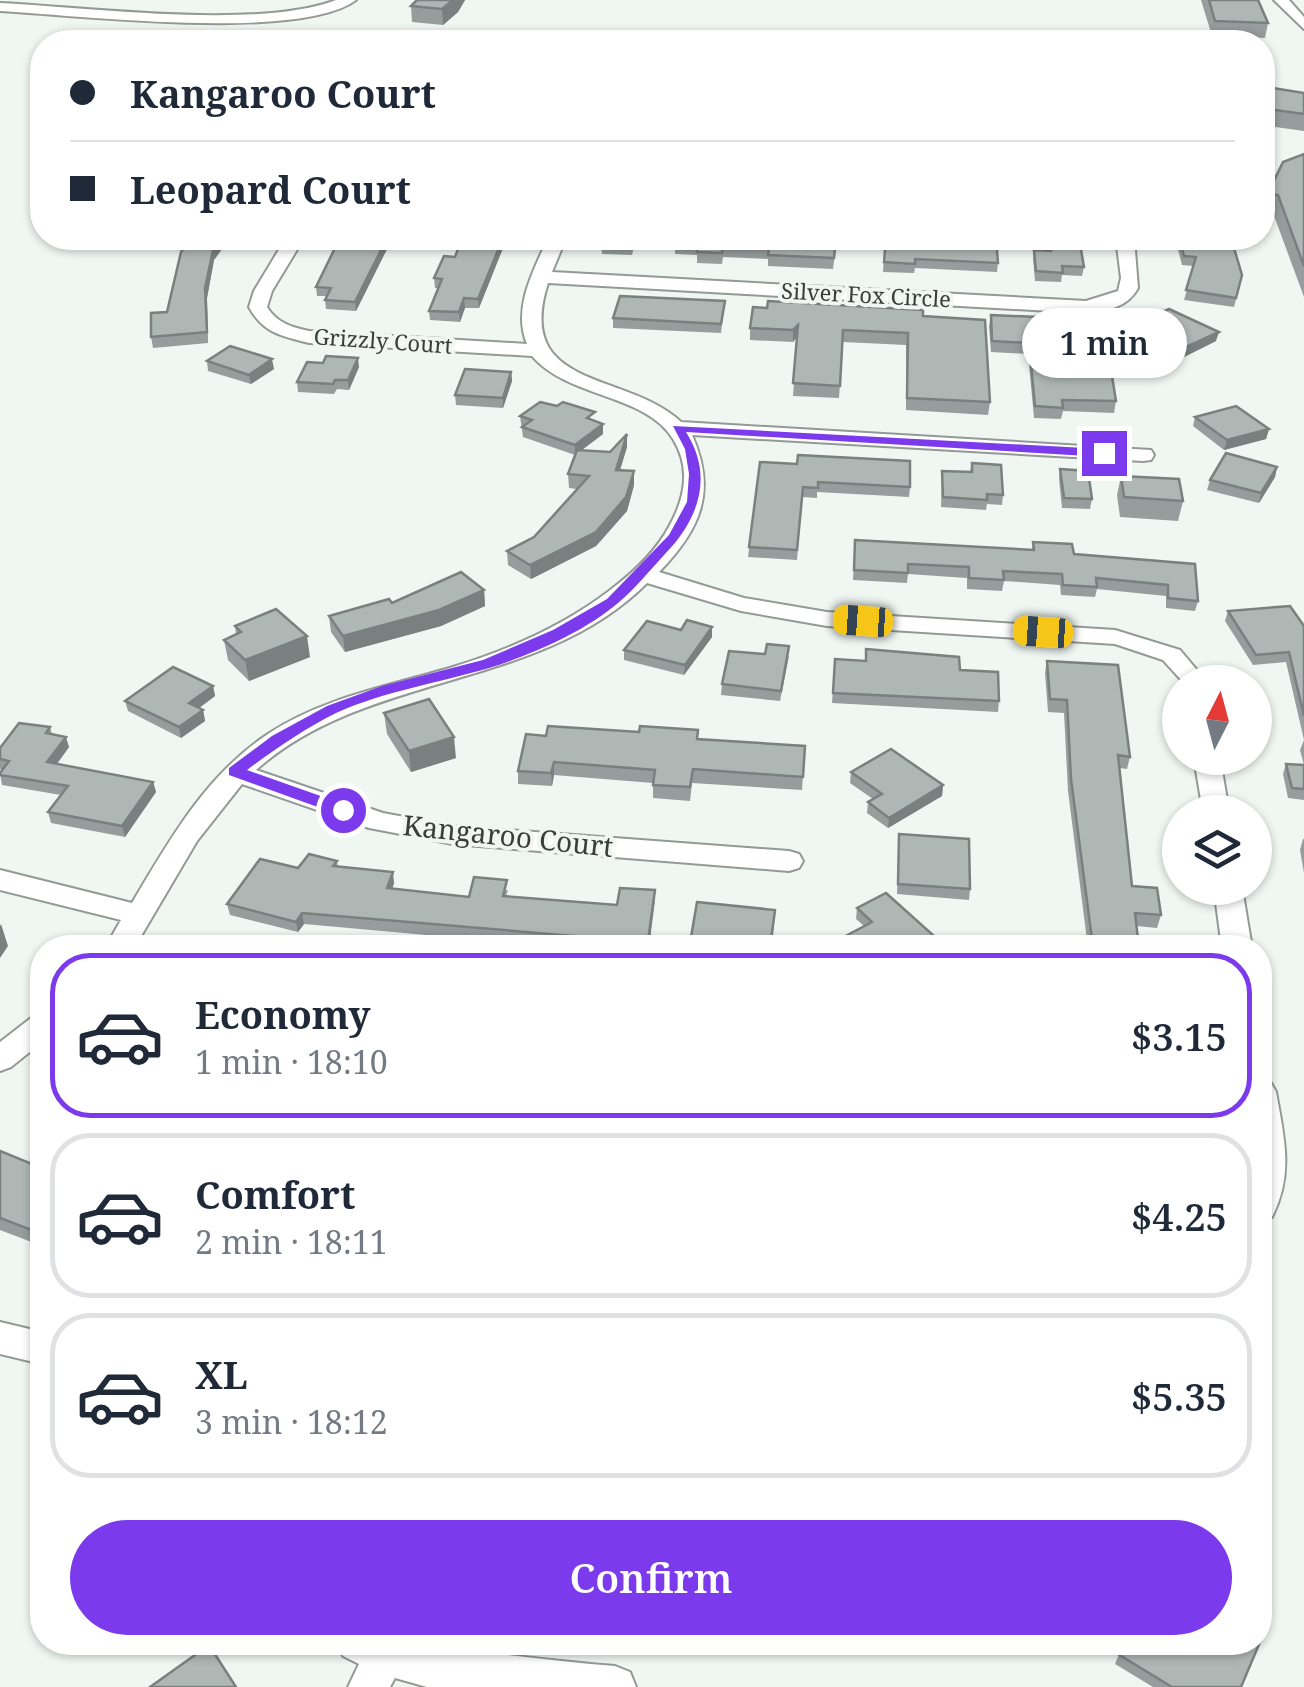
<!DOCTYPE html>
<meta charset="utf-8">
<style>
:root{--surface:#fff;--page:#f6f6f7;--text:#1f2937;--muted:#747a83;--line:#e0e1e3;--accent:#7c3aed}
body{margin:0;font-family:"Noto Serif",serif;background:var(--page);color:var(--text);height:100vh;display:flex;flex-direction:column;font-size:38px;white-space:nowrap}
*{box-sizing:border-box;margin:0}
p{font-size:32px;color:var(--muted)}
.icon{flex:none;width:55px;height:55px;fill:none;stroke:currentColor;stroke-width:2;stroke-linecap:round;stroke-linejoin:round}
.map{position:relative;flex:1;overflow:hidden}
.details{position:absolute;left:30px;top:935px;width:1242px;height:720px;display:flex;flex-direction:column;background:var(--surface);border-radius:40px;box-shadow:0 2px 8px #0004}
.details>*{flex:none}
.banner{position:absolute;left:30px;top:30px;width:1245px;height:220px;border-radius:40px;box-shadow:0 2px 8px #0004;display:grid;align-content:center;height:220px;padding:0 40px;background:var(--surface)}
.needle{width:65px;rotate:6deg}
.buttons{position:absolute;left:1162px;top:665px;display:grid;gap:20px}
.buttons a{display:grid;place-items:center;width:110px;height:110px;border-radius:50%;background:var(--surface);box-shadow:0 2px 8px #0004;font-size:50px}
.end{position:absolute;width:45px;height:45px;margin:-22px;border:12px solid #7c3aed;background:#fff;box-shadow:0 0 0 5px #fff}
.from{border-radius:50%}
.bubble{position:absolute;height:70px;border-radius:35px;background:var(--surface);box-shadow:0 2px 8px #0004;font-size:32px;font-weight:600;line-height:70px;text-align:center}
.car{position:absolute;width:30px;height:60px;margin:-30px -15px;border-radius:12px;box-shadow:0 0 8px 2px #0007;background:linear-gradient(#f5c518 24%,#345 0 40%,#f5c518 0 76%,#345 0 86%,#f5c518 0)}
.banner b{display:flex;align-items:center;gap:35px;height:95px;font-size:38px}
.banner b+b{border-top:2px solid var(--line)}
.banner i{width:25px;height:25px;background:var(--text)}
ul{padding:18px 0 0;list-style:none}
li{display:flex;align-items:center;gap:30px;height:165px;margin:0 20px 15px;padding:0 20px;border:5px solid var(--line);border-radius:40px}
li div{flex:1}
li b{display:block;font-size:38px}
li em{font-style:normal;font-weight:600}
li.on{border-color:var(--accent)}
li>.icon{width:90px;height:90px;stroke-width:1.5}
.action{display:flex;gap:20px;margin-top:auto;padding:20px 40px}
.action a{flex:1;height:115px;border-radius:60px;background:var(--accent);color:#fff;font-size:40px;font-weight:600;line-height:115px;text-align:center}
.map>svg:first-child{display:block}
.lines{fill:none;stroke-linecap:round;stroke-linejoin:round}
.minor-casing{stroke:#939995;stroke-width:4}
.minor{fill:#fff;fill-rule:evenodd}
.wall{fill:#969d9c}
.shaded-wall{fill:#7a807f}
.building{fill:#afb7b5;stroke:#7a807f;stroke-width:2.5}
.route{fill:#7c3aed}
.labels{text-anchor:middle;stroke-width:8;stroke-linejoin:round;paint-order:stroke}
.far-street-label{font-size:22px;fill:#3a3d3b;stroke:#f0f7f3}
.street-label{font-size:28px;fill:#3a3d3b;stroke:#f0f7f3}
</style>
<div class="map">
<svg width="1304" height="1687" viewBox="0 0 1304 1687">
<rect width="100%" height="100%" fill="#f0f7f3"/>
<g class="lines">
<defs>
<g id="minor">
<path d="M336,0H356C300,42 75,15 0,11V3C88,7 257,30 336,0Z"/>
<polygon points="1274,0 1289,0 1304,17 1304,29"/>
<path d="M286,238H304L272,291L267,307C277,323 291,327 309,331L527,344C512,308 534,270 548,238H566L552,272L1086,301L1118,291L1121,278L1116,238H1134L1138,288C1127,308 1108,310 1086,313L548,283C513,391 627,371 681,422L1151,450L1154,455L1151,460L1143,461L692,435C717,491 701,529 659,572L744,598L827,612L1115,630L1180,650L1207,682H1183L1163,660L1115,644L827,626L741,611L647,583C539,691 367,671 256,770L383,813L453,826L789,851L799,854L803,861L799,868L789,871L453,844L369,828L242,784L197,841L134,948H105L121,920L0,890V870L132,903C170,839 206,775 268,734C324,697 390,686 453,667C508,650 563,626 609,591C633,573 656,552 670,525C685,497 691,468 673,439C646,394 568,398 532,356L309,343C281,336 263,333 249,307L254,291Z"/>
<polygon points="1194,758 1220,758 1229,812 1203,812"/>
<polygon points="1214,888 1242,888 1252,948 1222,948"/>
<polygon points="42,1015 42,1042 11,1067 0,1071 0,1042 31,1018"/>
<path d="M1260,1080L1271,1083L1276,1092C1284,1137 1294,1174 1272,1217L1260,1221Z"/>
<polygon points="0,1322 42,1332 42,1364 0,1354"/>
<path d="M337,1642C430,1642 522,1659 615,1666L630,1672L636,1687H427L395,1678L390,1687H348L359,1664L343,1656Z"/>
</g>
</defs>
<use href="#minor" class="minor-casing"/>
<use href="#minor" class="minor"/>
</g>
<g class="wall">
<polygon points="417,0 465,0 458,12 443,25 412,22 411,6"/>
<polygon points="1201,0 1258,0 1268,23 1265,38 1212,36"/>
<polygon points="1304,93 1304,131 1262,125 1262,97"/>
<polygon points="1304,154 1304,297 1273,213 1264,211 1268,193"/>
<polygon points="191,238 230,238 214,260 207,298 208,343 153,348 151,337 167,312"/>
<polygon points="347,238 400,238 395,248 388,247 356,311 326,309 325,300 327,296 317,296 316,287"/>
<polygon points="507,238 479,308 465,308 460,322 430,320 429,311 438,288 435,288 434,278 455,257"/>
<polygon points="604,238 636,238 632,255 602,254 601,245"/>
<polygon points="837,238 833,269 768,266 768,259 723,257 722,264 697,263 697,255 675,254 675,243"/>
<polygon points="885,238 998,263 997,272 915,268 914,273 883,272"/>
<polygon points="1047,238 1079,238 1084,267 1082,276 1062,275 1061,282 1035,281 1033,259 1034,250 1048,251"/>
<polygon points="1175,238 1237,238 1235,245 1233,244 1242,275 1234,307 1184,300 1194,266 1182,265"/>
<polygon points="725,301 721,333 613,328 613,318"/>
<polygon points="991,315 1116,401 1114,413 1063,411 1061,419 1034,418 1028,354 991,352 989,326"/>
<polygon points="923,316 990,402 988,415 906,410 906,345 843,342 839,398 793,396 797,337 793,342 750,340 750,328"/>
<polygon points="1135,325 1216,341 1182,358 1133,334"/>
<polygon points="207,361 274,369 251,384 208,371"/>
<polygon points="359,367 349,390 337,389 334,394 298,392 297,382"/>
<polygon points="511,372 512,381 503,408 456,405 455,395"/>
<polygon points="520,416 595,421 603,424 603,434 582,450 610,452 627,434 627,447 620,470 634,471 634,485 627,511 596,546 531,579 508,565 507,551 534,537 577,489 569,488 568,474 575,455 523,437"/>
<polygon points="1195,417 1269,429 1266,439 1224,450 1193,426"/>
<polygon points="760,462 910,487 909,497 817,492 817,498 802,497 797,560 748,557"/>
<polygon points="972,463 1003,495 1002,505 987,504 986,510 941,507 942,471 970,472"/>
<polygon points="1277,467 1275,477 1259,503 1207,490 1210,480"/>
<polygon points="1060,469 1092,499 1090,509 1062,508 1059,479"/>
<polygon points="1121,476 1183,501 1178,521 1120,517 1117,495"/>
<polygon points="855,540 1032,550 1033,542 1074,554 1195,564 1198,601 1195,611 1166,608 1166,596 1097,589 1095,597 1061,595 1060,585 1004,581 1002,591 967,589 967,578 908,574 907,583 853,580"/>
<polygon points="484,590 485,606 441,626 345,652 331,632 329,616 392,603"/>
<polygon points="1228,611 1304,626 1304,800 1288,798 1283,774 1286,764 1304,765 1300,750 1304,740 1286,662 1253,665 1225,621"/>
<polygon points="235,626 310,657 249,681 228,660 224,640 236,634"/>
<polygon points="712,637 684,675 624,660 624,650"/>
<polygon points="789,656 780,701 721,695 722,684"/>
<polygon points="835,659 960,670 999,701 998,712 832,703"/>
<polygon points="1047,661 1130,757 1127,769 1120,768 1132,886 1161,915 1157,928 1136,926 1139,948 1088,948 1068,791 1064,713 1048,712 1045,673"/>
<polygon points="213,686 215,696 199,708 203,710 205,721 181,738 128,711 125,701"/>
<polygon points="384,713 456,758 411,772 387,734"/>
<polygon points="50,727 52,734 69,747 57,764 153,782 156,792 125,837 51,823 48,812 61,795 2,785 0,773 2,770 0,769 0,759"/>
<polygon points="698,730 698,739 805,746 802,790 692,783 690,801 653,798 653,783 554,775 552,786 518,784 518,771 546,736"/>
<polygon points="851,772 943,785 942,796 888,828 867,813 868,802 873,799 850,783"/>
<polygon points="899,834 970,889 969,900 897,894"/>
<polygon points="1303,839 1304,839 1304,873 1300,850"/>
<polygon points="337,861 338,867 394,883 392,889 469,897 508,890 506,896 617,905 655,901 649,948 572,948 304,924 298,932 230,915 227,904 298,868"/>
<polygon points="857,908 943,948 837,948 838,940 864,926 856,919"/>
<polygon points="775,910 772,948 690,948 690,943"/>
<polygon points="0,1151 42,1168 42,1246 0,1230"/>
<polygon points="1124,1642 1241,1687 1153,1687 1115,1664"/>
</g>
<g class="shaded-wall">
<polygon points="453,0 465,0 458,12 443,25 442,9"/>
<polygon points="221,238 230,238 214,260 207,298 208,343 205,288 213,250"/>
<polygon points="387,238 388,247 356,311 355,302"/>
<polygon points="503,238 507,238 479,308 478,299"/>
<polygon points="464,298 465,308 460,322 459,312"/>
<polygon points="798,325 797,337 793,342 793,330"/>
<polygon points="1219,332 1216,341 1182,358 1184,348"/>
<polygon points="358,358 359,367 349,390 348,380"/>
<polygon points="272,359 274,369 251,384 249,375"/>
<polygon points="511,372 512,381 503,408 503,398"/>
<polygon points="603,424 603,434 575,455 575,445"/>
<polygon points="1269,429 1266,439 1224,450 1227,440"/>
<polygon points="627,434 627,447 616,483 616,470"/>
<polygon points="1277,467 1275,477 1259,503 1261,493"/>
<polygon points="634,471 634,485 627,511 596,546 531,579 530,565"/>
<polygon points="484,590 485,606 441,626 345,652 343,636"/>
<polygon points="712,627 712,637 684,675 685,665"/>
<polygon points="307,636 310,657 249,681 245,660"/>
<polygon points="213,686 215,696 191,714 189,703"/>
<polygon points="203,710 205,721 181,738 179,727"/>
<polygon points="66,737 69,747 50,773 47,762"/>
<polygon points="454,737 456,758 411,772 409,751"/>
<polygon points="554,762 554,775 552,786 551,773"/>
<polygon points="153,782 156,792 125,837 122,826"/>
<polygon points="943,785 942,796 888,828 889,818"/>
<polygon points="393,872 394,883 389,899 387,888"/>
<polygon points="655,890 649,948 647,948"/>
<polygon points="302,913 304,924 298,932 296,922"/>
<polygon points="1,924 8,946 0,958 0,926"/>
</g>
<g class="building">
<polygon points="417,0 453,0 442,9 411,6"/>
<polygon points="1209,0 1258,0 1268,23 1215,21"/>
<polygon points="1267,87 1304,93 1304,114 1262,108 1262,97"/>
<polygon points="1304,154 1304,266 1278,195 1268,193 1283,162"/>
<polygon points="191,238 221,238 213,250 205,288 207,332 151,337 151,313 167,312 181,252"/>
<polygon points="347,238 395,238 387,238 355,302 325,300 331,288 316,287 335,248 342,248"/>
<polygon points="462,238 503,238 478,299 464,298 459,312 429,311 442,279 434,278 444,256 455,257"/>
<polygon points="604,238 634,238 632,246 601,245"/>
<polygon points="677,238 836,238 834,258 768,255 769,249 723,246 722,253 697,252 699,244 675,243"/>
<polygon points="886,238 996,238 998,263 915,259 915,264 884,262"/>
<polygon points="1049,238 1079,238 1084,267 1062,266 1063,273 1036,271 1034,250 1051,251"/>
<polygon points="1179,238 1231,238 1242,275 1236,298 1186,290 1196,257 1184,256"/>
<polygon points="620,296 725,301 721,324 613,318"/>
<polygon points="768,301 923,310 923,316 985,320 990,402 907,398 908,333 843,330 840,386 793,383 798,325 793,330 750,328 753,307 767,308"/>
<polygon points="1169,309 1219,332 1184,348 1135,325"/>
<polygon points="991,315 1103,320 1116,401 1062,400 1063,408 1035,406 1029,343 992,341"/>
<polygon points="230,346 272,359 249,375 207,361"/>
<polygon points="326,356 358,358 348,380 335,380 333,384 297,382 307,362 323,363"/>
<polygon points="465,369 511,372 503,398 455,395"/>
<polygon points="540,402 557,406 563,402 595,412 587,418 603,424 575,445 522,427 532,420 520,416"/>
<polygon points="1236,406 1269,429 1227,440 1195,417"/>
<polygon points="627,434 616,470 634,471 626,497 596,532 530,565 507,551 534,537 589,476 568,474 577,450 610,452"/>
<polygon points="1226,453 1277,467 1261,493 1210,480"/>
<polygon points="798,455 910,461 910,487 818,482 818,488 803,487 797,550 749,547 760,462 797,464"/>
<polygon points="972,463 1001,465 1003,495 987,494 987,500 943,497 942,471 972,472"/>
<polygon points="1060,469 1088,471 1092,499 1064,498"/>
<polygon points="1121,476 1179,479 1183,501 1124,497"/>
<polygon points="855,540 1034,550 1033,542 1072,544 1074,554 1195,564 1198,601 1168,598 1168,585 1096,578 1097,587 1063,585 1062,574 1003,571 1004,580 969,578 969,567 908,564 908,573 854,570"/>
<polygon points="461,572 484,590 439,610 343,636 329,616 389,599 392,603"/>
<polygon points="1290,606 1304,626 1304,716 1289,652 1256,655 1228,611"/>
<polygon points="276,609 307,636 245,660 224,640 241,632 235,626"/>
<polygon points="687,620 712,627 685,665 624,650 647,621 681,630"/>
<polygon points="767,644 789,646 781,691 722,684 729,651 765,654"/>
<polygon points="866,649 959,657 960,670 998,672 999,701 833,693 835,659 866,661"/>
<polygon points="1047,661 1118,665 1130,757 1118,755 1132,886 1157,888 1161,915 1135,913 1139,948 1109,948 1108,940 1092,939 1071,779 1067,700 1050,699"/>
<polygon points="173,667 213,686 189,703 203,710 179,727 125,701"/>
<polygon points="429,699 454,737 409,751 384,713"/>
<polygon points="19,723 50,727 46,733 66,737 47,762 153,782 122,826 48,812 68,786 0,775 0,773 9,761 0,759 0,748"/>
<polygon points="548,726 639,732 640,726 698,730 697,739 805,746 803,777 693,769 690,787 653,785 655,770 554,762 551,773 518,771 526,734 546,736"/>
<polygon points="891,749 943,785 889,818 868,802 882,794 851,772"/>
<polygon points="1286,764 1304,765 1304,789 1292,788"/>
<polygon points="899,834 969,839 970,889 898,884"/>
<polygon points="309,854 337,861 333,866 393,872 387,888 469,897 474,877 507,880 503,896 617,905 620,888 655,890 647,948 612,948 572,944 574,936 302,913 296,922 227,904 260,859 298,868"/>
<polygon points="886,893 943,944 937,948 846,948 838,940 872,922 857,908"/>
<polygon points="697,902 775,910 770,948 735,948 690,943"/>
<polygon points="0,1151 42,1168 42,1234 0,1218"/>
<polygon points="1260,1625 1266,1628 1260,1642"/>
<polygon points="1124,1642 1260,1642 1241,1687 1172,1687 1118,1654"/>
<polygon points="209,1645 236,1687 150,1687"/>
</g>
<path class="route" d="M673,426L1104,449L1110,453L1104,457L686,432C714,476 699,519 665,554C650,570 635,589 618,603C584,632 531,655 489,668C438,683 385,691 336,713C304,729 275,749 247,770L349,806V814H337L229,775V768L272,736L327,706L382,686L483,660L553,630L607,599L669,535L687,502L689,474L685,449Z"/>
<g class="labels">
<g class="far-street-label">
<text transform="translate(866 295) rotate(3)" y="8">Silver Fox Circle</text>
<text transform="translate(383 341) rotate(4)" y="8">Grizzly Court</text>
</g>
<g class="street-label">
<text transform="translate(508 836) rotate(6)" y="10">Kangaroo Court</text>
</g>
</g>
</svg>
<div class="buttons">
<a><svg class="needle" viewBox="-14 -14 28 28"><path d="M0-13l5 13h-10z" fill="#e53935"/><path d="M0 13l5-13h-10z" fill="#747a83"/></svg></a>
<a><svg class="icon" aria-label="layers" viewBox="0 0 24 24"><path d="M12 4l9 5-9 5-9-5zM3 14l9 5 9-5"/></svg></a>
</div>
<i class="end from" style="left:343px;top:810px"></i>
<i class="end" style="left:1104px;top:453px"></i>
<div class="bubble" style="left:1022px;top:308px;width:165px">1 min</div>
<i class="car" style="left:863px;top:621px;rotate:274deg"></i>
<i class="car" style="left:1043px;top:632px;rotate:274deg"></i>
<div class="banner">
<b><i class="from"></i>Kangaroo Court</b>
<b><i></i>Leopard Court</b>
</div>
<section class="details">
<ul>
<li class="on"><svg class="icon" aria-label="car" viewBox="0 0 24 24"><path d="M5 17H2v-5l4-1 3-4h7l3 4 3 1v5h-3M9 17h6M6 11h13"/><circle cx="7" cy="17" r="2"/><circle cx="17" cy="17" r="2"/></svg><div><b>Economy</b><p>1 min · 18:10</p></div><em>$3.15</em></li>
<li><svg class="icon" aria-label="car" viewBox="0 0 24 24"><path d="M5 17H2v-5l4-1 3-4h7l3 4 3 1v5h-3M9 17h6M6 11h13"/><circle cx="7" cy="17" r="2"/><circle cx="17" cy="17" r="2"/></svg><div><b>Comfort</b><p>2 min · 18:11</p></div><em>$4.25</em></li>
<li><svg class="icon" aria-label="car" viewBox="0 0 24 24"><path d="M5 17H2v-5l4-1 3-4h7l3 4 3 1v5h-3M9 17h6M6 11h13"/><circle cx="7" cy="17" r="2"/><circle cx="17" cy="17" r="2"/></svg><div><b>XL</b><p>3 min · 18:12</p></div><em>$5.35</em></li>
</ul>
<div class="action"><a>Confirm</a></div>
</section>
</div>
